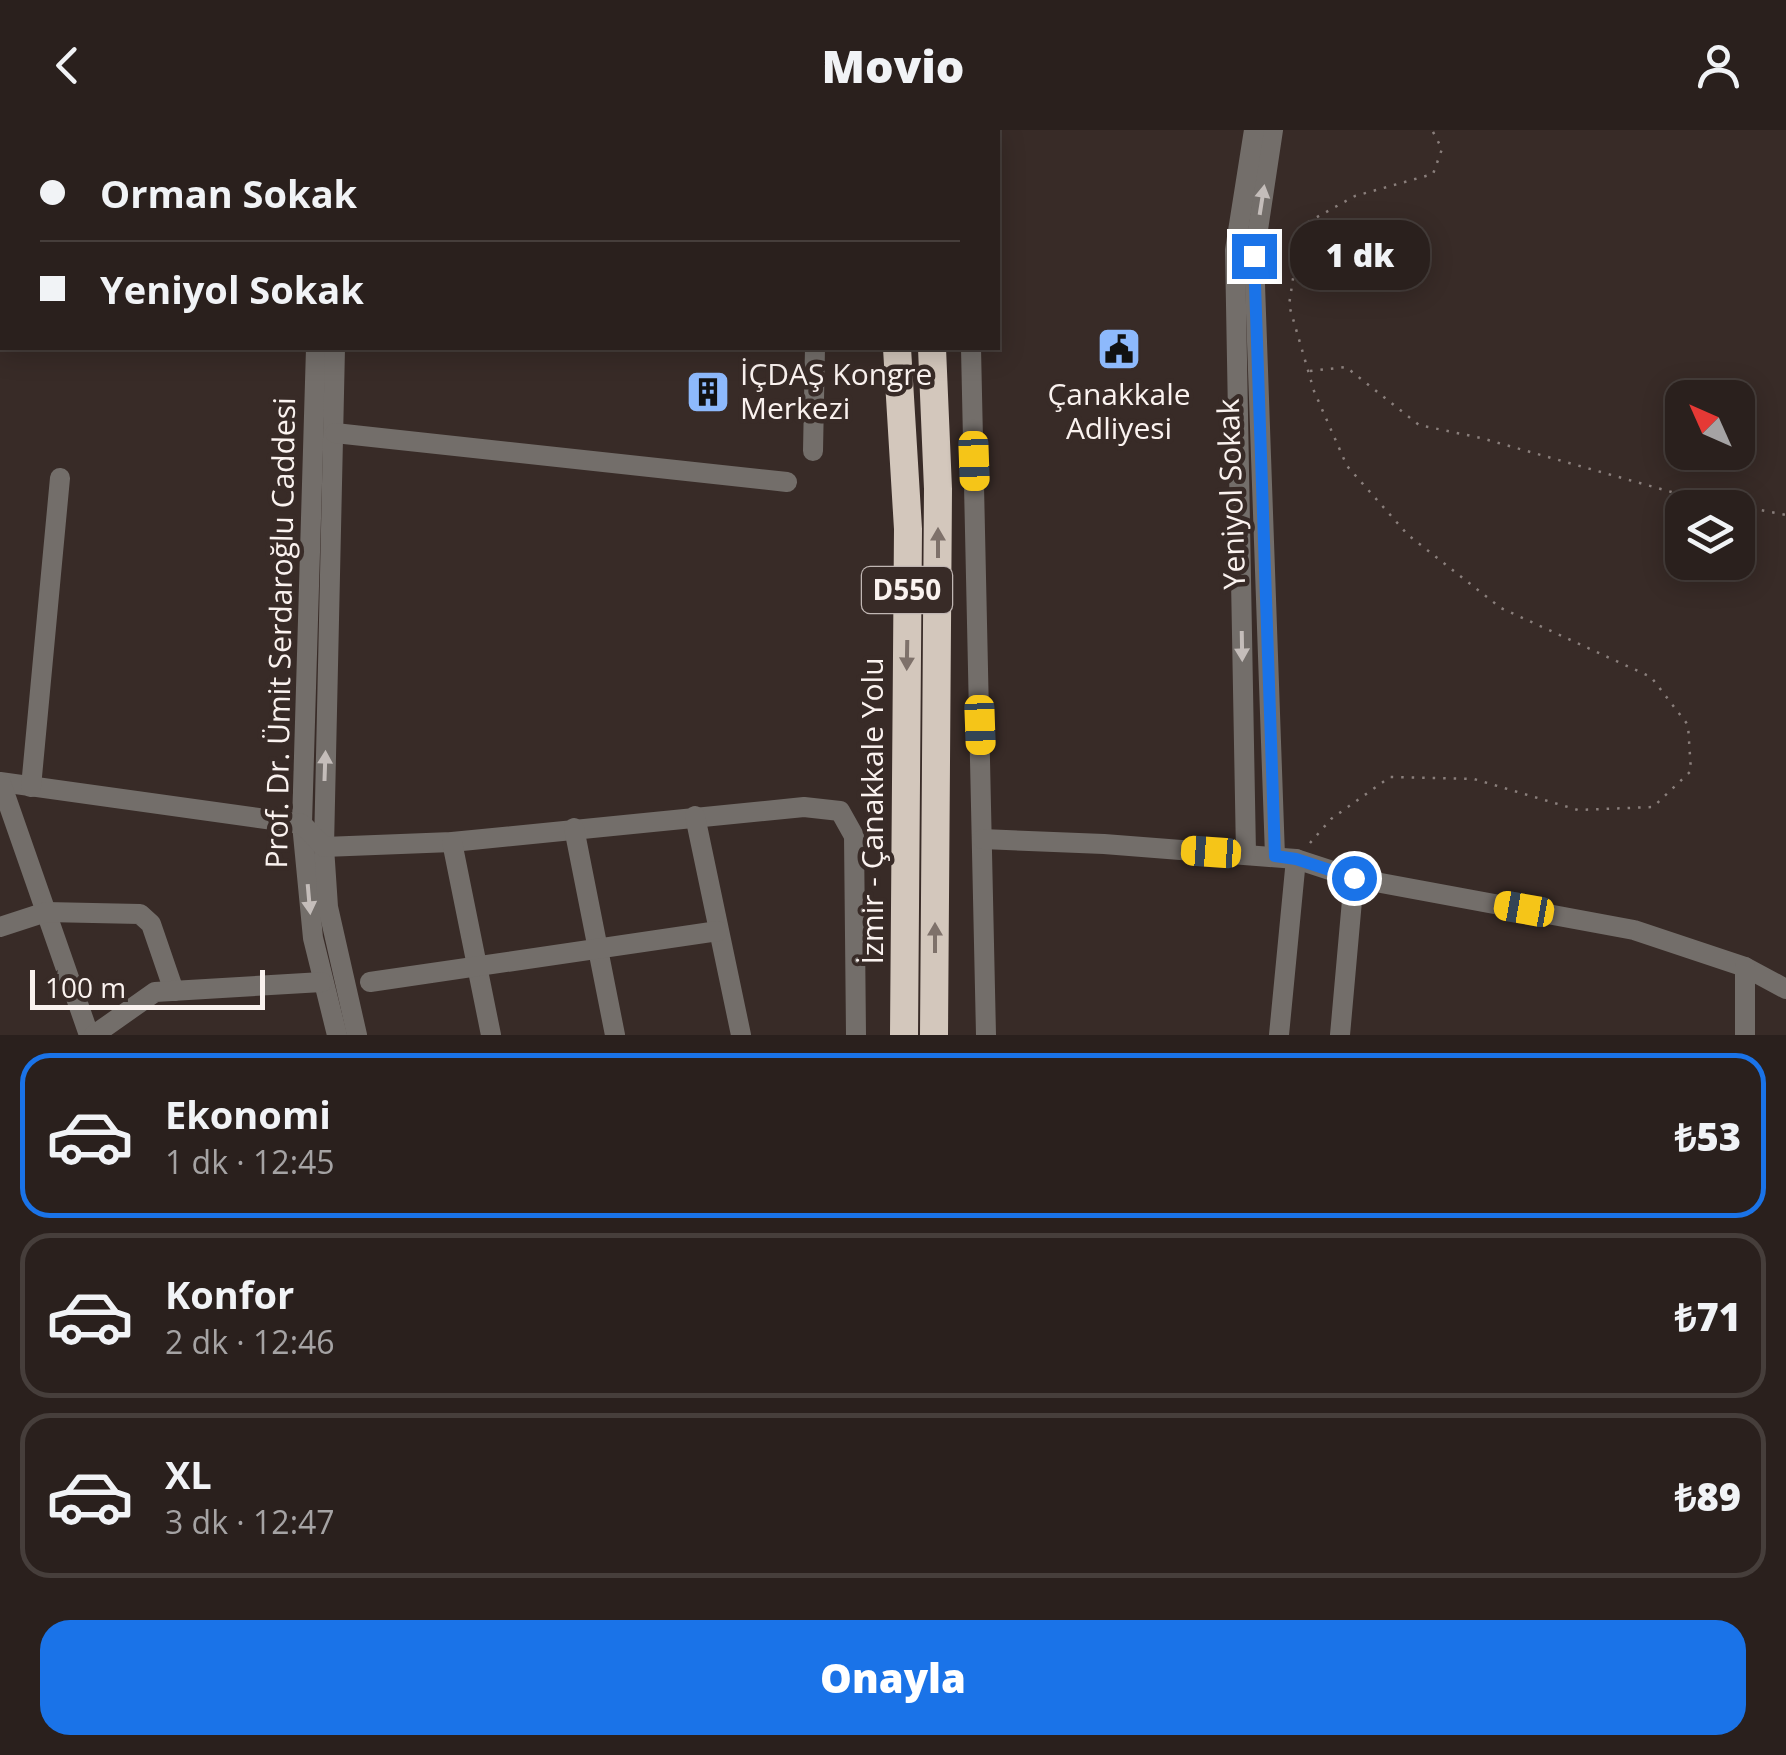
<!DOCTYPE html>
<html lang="tr">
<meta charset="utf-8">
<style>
:root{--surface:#2a201d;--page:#362d2a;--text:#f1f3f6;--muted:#a5a3a4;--line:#463e3b;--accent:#1a73e8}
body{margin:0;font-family:"Open Sans",sans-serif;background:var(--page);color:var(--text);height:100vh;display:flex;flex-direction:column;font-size:38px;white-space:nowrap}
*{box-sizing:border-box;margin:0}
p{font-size:32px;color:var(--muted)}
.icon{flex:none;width:55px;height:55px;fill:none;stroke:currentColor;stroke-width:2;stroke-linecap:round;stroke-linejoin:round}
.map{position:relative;height:905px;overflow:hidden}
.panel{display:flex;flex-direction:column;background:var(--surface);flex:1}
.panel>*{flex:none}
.banner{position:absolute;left:0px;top:0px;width:1000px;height:220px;box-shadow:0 5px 25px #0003,0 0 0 2px var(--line);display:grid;align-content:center;height:220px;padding:0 40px;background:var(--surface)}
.needle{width:65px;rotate:315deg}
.controls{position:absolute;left:1665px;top:250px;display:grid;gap:20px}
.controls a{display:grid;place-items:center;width:90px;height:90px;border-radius:20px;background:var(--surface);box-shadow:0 5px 25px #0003,0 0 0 2px var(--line);font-size:50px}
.scale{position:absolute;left:30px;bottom:25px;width:235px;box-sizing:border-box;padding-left:10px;border:5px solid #faf2ef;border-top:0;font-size:28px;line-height:35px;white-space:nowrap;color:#faf2ef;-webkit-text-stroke:8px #382b27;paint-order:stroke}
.end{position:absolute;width:45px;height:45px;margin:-22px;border:12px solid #1a73e8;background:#fff;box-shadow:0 0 0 5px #fff}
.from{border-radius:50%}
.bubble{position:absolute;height:70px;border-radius:30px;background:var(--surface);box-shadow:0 5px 25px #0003,0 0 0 2px var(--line);font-size:32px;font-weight:800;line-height:70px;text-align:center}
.car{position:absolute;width:30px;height:60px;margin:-30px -15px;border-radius:12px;box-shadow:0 0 8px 2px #0007;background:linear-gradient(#f5c518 24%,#345 0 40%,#f5c518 0 76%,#345 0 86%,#f5c518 0)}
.banner b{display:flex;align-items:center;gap:35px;height:95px;font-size:38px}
.banner b+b{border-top:2px solid var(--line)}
.banner i{width:25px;height:25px;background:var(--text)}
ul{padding:18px 0 0;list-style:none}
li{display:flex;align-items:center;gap:30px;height:165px;margin:0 20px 15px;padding:0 20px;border:5px solid var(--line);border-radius:30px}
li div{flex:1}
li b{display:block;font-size:38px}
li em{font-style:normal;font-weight:800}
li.on{border-color:var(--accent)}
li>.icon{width:90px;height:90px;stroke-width:1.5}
.button{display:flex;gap:20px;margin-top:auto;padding:20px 40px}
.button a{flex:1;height:115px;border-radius:30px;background:var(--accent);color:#fff;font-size:40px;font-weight:800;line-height:115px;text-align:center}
header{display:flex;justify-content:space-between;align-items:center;height:130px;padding:0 40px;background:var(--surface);font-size:45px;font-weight:800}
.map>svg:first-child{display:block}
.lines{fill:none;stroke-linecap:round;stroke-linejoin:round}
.path{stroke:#8a7f7c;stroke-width:2.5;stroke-dasharray:2.5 8;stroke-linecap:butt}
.minor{stroke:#736e6a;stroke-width:20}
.highway{stroke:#d3c7bc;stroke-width:28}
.oneway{fill:#c4bdba}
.oneway2{fill:#7e716a}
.route{stroke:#1a73e8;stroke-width:12}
.labels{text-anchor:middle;stroke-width:9;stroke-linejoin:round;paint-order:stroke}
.shield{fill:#382b27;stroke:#c0b6b3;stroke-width:2.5}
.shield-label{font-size:28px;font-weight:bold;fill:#faf2ef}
.poi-label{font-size:30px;fill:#faf2ef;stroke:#382b27;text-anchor:start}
.street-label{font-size:30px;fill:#faf2ef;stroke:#382b27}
</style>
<header><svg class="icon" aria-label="back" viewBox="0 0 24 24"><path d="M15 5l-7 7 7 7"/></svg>Movio<svg class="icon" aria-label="person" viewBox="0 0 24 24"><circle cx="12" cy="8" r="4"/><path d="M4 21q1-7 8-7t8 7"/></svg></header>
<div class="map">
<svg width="1786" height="905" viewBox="0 0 1786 905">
<rect width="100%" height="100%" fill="#382b27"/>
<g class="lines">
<g class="path">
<polyline points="1310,241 1346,237 1419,295 1481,308 1682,365 1786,385"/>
<polyline points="1310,713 1331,689 1390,647 1474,649 1578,680 1653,677 1691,641 1688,595 1651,547 1501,478 1408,405 1347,336 1314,261 1289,175 1301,96 1355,66 1433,44 1442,19 1432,0"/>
</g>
<g class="minor">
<polyline points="1273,0 1254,126 1275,726"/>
<polyline points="320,2 320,0"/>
<polyline points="339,2 339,0"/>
<polyline points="563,2 564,0"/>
<polyline points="818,2 818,0"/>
<polyline points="316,218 302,694 313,808 337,905"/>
<polyline points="335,218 324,717 328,777 357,905"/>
<polyline points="971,218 986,905"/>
<polyline points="335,303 787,352"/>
<polyline points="813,321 815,218"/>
<polyline points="0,652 302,694 324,717 452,712 804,677 840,681 854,706 856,905"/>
<polyline points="1,653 89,905"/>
<polyline points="31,657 60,348"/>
<polyline points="695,686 741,905"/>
<polyline points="574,698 615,905"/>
<polyline points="982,709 1104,714 1296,729 1354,748 1634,800 1745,837 1786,859"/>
<polyline points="452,712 491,905"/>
<polyline points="1246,724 1235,120 1254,0"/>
<polyline points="0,797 46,782 140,784 151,794 174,861"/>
<polyline points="370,852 718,801"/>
<polyline points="94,905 155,862 322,852"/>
<polyline points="1279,905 1296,729"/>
<polyline points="1340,905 1354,748"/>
<polyline points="1745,905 1745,837"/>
</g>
<g class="highway">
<polyline points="884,0 884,2"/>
<polyline points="917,0 917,2"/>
<polyline points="897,218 908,399 904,905"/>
<polyline points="932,218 938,359 934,905"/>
</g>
</g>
<defs><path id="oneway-solid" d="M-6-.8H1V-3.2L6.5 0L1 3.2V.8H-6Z" transform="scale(2.5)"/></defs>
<g class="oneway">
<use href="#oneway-solid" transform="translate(1262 70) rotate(-81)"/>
<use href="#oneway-solid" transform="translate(1242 516) rotate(89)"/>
<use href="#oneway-solid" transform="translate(325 636) rotate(-88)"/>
<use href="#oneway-solid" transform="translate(309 769) rotate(85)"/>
</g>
<g class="oneway2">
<use href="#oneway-solid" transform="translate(938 413) rotate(-90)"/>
<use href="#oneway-solid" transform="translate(907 525) rotate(91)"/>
<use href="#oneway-solid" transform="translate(935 808) rotate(-90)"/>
</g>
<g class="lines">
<polyline class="route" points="1254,126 1275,726 1296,729 1354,748"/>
</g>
<defs>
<symbol id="civic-square" viewBox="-11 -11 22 22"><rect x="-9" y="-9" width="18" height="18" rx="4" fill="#8db9fc" stroke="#382b27"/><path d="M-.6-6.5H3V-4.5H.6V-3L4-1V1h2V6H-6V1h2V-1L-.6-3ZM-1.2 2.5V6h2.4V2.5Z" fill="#111"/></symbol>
<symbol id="building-square" viewBox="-11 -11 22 22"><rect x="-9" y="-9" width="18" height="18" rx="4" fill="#8db9fc" stroke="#382b27"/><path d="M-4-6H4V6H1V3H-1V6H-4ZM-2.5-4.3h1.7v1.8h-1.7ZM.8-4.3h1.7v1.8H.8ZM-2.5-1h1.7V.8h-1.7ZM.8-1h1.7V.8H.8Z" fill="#111"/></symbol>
</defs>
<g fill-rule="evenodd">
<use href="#civic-square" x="1094" y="194" width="50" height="50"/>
<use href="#building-square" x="683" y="237" width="50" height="50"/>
</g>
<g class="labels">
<rect class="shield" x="862" y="437" width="90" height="46" rx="8"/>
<g class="shield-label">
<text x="907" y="470">D550</text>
</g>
<g class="poi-label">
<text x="740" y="255">İÇDAŞ Kongre<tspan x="740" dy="34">Merkezi</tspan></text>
<text x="1119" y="275" text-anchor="middle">Çanakkale<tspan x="1119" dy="34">Adliyesi</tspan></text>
</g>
<g class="street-label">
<text transform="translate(1232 364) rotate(-92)" y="10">Yeniyol Sokak</text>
<text transform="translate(281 503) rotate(-89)" y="10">Prof. Dr. Ümit Serdaroğlu Caddesi</text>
<text transform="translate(873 681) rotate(-90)" y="10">İzmir - Çanakkale Yolu</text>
</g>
</g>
</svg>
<div class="controls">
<a><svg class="needle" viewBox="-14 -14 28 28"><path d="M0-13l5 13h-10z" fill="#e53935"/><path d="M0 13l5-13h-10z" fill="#a5a3a4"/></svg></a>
<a><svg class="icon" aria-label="layers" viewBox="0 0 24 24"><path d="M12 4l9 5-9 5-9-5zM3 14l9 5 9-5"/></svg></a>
</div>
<div class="scale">100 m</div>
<i class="end from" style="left:1354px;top:748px"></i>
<i class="end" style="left:1254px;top:126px"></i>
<div class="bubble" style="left:1290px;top:90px;width:140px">1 dk</div>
<i class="car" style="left:974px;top:331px;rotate:178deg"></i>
<i class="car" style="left:980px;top:595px;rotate:178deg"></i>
<i class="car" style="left:1211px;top:722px;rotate:274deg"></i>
<i class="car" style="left:1524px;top:779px;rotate:280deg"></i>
<div class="banner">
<b><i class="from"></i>Orman Sokak</b>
<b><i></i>Yeniyol Sokak</b>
</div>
</div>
<section class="panel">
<ul>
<li class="on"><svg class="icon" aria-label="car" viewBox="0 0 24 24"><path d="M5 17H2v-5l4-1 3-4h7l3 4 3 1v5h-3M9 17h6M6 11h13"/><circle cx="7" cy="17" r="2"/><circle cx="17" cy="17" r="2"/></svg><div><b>Ekonomi</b><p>1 dk · 12:45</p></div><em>₺53</em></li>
<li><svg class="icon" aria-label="car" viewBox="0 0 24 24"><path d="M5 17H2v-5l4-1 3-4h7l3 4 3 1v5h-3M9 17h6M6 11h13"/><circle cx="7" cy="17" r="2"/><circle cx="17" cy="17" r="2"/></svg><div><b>Konfor</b><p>2 dk · 12:46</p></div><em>₺71</em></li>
<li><svg class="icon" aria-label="car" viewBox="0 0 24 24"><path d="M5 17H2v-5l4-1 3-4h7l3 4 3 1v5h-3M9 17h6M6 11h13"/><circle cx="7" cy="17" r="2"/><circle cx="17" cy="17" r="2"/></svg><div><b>XL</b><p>3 dk · 12:47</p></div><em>₺89</em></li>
</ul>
<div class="button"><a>Onayla</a></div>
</section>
